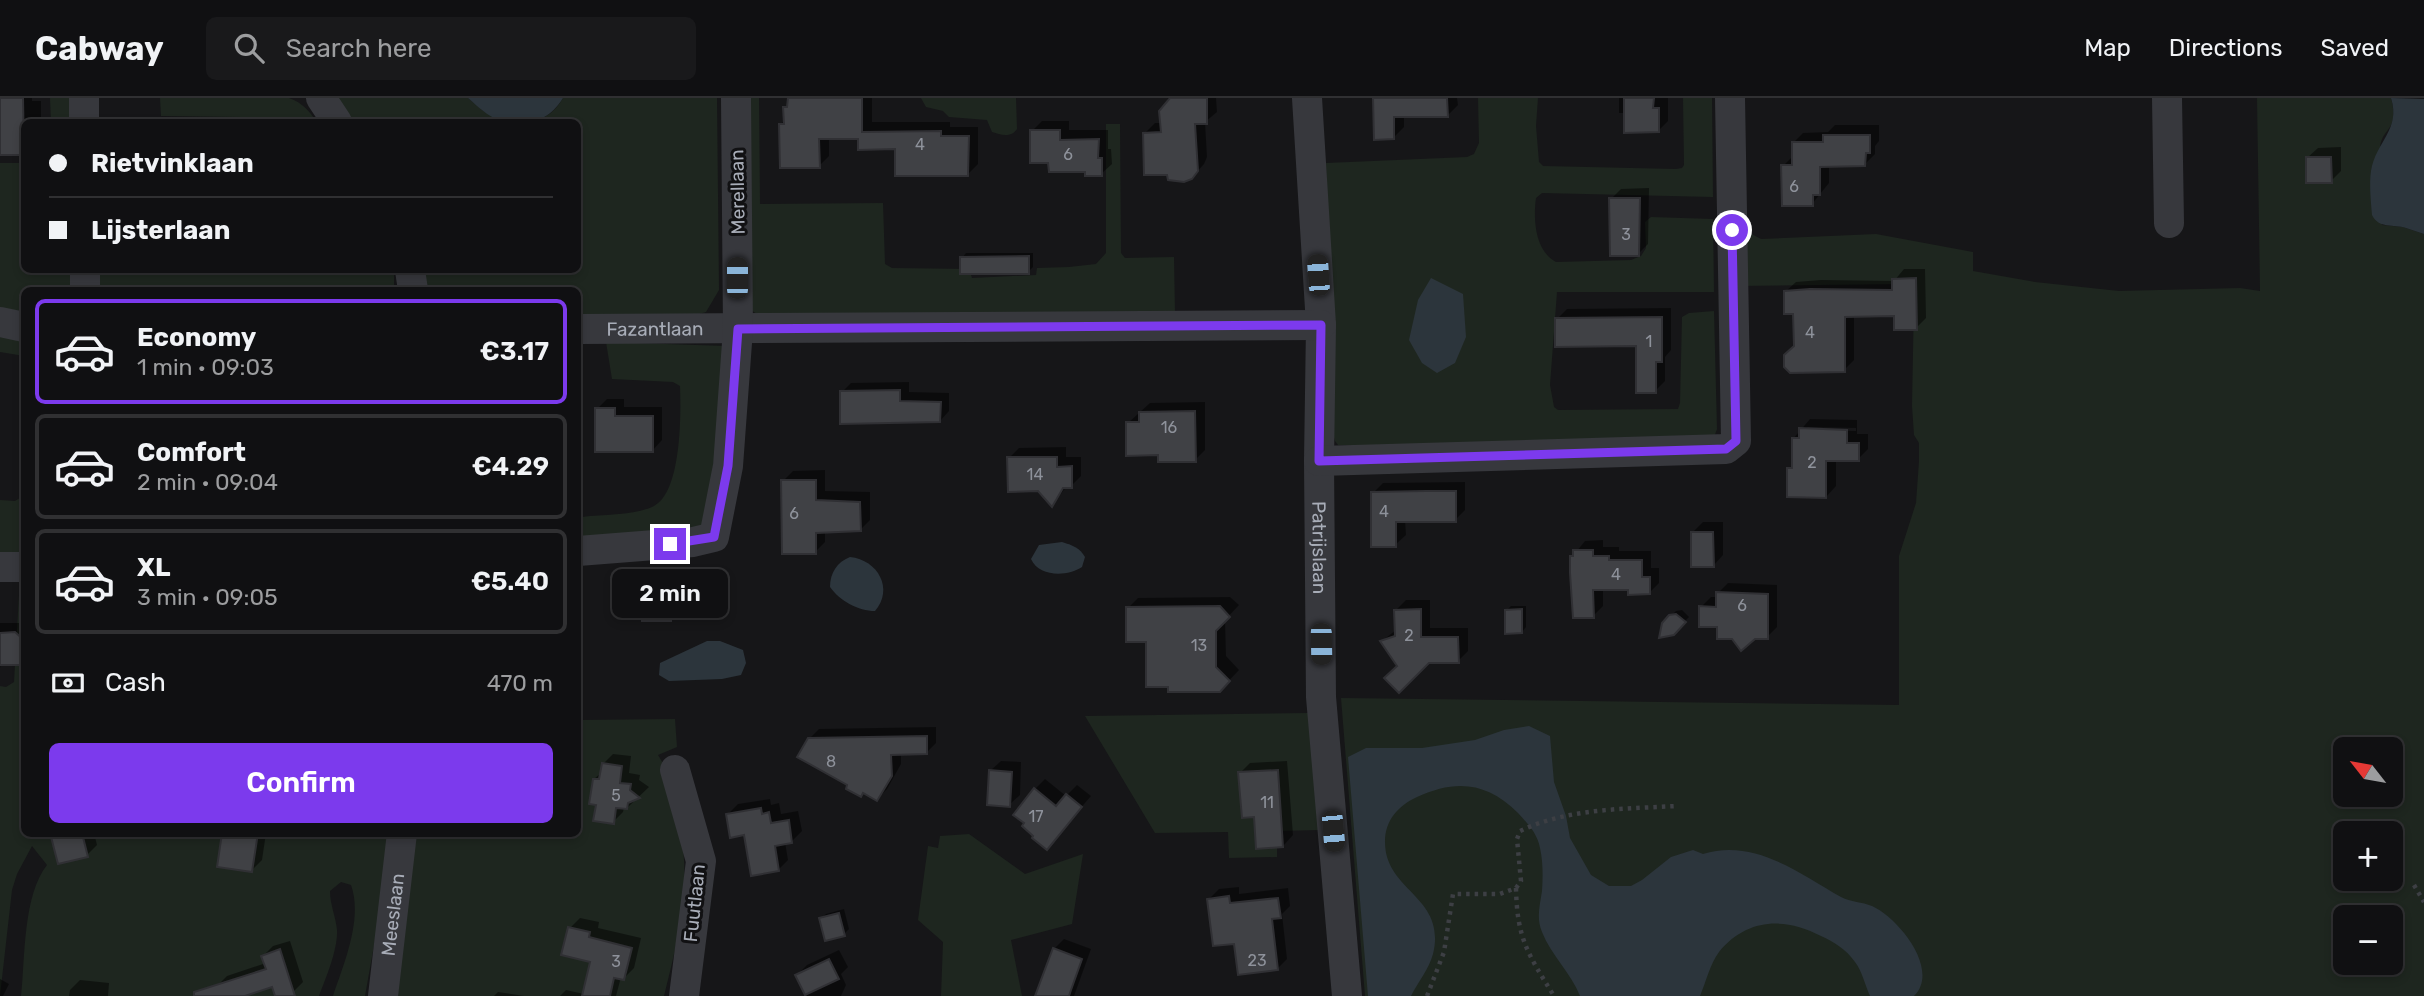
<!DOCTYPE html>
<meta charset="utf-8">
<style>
:root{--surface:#101012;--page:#19191b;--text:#f1f3f6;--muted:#9c9d9f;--line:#303032;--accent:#7c3aed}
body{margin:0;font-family:Rubik,sans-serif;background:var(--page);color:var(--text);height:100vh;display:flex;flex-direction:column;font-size:26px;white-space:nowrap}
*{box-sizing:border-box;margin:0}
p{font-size:23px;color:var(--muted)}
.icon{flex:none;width:38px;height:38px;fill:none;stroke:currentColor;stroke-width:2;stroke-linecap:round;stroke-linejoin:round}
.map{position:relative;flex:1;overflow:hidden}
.drawer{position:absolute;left:21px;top:189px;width:560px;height:550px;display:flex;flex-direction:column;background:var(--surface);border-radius:10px;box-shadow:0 4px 10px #0003,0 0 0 2px var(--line)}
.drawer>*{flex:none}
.hud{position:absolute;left:21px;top:21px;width:560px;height:154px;border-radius:10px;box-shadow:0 4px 10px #0003,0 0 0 2px var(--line);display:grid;align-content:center;height:154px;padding:0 28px;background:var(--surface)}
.needle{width:46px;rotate:301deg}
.controls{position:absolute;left:2333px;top:639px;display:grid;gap:14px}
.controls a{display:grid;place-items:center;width:70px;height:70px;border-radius:10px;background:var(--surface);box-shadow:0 4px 10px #0003,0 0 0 2px var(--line);font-size:35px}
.end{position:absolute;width:32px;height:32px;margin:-16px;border:9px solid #7c3aed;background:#fff;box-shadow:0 0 0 4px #fff}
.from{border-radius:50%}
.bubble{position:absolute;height:49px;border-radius:10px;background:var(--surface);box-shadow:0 4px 10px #0003,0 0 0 2px var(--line);font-size:23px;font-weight:600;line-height:49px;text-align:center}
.car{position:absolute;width:21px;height:42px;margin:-21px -10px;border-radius:9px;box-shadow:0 0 5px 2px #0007;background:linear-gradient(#222 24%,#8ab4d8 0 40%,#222 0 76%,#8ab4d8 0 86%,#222 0)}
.hud b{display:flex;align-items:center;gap:24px;height:66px;font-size:26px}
.hud b+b{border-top:2px solid var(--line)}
.hud i{width:18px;height:18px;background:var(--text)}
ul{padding:12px 0 0;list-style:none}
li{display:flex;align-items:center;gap:21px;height:105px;margin:0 14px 10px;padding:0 14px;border:4px solid var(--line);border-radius:10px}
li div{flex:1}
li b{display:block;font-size:26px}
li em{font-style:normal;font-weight:600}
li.active{border-color:var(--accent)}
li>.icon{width:63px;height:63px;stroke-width:1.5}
.pay{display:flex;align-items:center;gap:18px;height:77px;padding:0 28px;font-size:26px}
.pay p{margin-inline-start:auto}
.action{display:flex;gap:14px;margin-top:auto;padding:14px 28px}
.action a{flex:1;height:80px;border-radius:10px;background:var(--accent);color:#fff;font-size:28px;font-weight:600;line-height:80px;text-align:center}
header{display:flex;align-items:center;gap:42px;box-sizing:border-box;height:98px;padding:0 35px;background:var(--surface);border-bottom:2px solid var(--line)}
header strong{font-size:33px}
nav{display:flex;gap:38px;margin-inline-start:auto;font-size:24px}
.search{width:490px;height:63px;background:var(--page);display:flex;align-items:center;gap:18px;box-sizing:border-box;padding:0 24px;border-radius:10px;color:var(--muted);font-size:26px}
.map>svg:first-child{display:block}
.green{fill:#1e261f;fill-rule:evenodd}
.water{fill:#2c353c}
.shadow{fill:#0007;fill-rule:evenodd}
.building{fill:#404145;stroke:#303034;stroke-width:2}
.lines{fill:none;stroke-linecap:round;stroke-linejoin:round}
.path{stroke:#3d3f44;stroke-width:4.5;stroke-dasharray:3.5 5;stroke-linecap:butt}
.minor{stroke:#37383d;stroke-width:30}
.route{stroke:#7c3aed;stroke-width:9}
.labels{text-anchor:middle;stroke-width:6;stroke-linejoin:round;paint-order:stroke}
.number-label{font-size:16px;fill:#8e929b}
.street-label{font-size:19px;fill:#a8adb8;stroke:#111113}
</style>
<header>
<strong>Cabway</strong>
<div class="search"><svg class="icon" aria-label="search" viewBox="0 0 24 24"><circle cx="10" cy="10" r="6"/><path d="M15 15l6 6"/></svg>Search here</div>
<nav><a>Map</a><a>Directions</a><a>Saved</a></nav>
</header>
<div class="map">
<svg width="2424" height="898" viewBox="0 0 2424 898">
<rect width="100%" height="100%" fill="#161618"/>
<g class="green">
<polygon points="50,0 74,0 74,24 51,24"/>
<path d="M160,0H289C303,5 309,13 317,24H240V19L161,18Z"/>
<polygon points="327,0 468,0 482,12 504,24 344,24"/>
<path d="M563,0H717L719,192L706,214L686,220L578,222V192H419L418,172H578V24H531C547,19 554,15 563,0Z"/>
<polygon points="739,0 759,0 760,106 883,105 885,166 892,170 969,171 972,180 1036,177 1037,170 1069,169 1096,166 1106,155 1106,26 1120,26 1121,155 1125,160 1174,159 1175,216 761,219 747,209"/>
<path d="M921,0H1016L1017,31C1011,40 1001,37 992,34L987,22L949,19L943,13L926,9Z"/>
<path d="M1478,0H1538L1536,28L1539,64L1543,68L1676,71L1682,70L1684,67L1683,0H1712L1713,99L1542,95L1536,100C1533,122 1535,153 1556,164L1631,162L1641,158L1646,150L1645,124L1651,119L1713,121L1714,194H1557L1550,287L1554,309L1558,312L1678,311L1680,305L1682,219L1689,215L1714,213L1717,331L1713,342L1377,347H1338L1335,343L1332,332L1326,65L1467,59L1474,56L1479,45Z"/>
<path d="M2257,0H2391C2400,34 2382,28 2380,50C2377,75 2381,102 2382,127L2403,129L2424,136V898H1365L1341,600L1899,607V458L1916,405L1919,363V345L1914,337L1912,308L1914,200L1905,186L1734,188L1733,126L1761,141L1876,136L1973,154V173L2035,184L2119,193L2240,190L2260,193ZM2345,651H2390V696H2345ZM2345,735H2390V780H2345ZM2345,819H2390V864H2345Z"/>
<polygon points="0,65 24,65 24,172 75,172 74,192 24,192 24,221 0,217"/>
<rect x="96" y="172" width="298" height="20"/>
<polygon points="0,238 24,239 24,258 0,254"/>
<path d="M606,244L726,248L725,290L704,428L578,444V344L579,415L582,419C604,416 631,418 652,409C682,397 681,316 680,288L673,284L612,281Z"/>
<polygon points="24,328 24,455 0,455 0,402 15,403 20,400 22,392"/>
<path d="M20,479H24V735H388L381,808L365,898H333C344,865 363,821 351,787L341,784L330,793C330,807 336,819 337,832C338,851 326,880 319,898H21C25,860 23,797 47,767L32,748L17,776L12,792L0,898V588L6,589L14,584Z"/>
<polygon points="1309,615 1320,732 1277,733 1277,759 1229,760 1228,734 1155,735 1085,618"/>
<path d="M675,621L677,649L658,657L664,667C670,690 677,713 681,736C691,791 677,846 664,898H391L411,735H578V622Z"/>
<polygon points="969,736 1025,776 1083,756 1072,826 1011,842 1022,898 941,898 943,844 918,822 928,748 938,750 940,738"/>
</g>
<g class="water">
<path d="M468,0H563C551,19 539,24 517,24C511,24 505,25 500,23C488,18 478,9 468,0Z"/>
<path d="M2391,0L2424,1V136C2418,134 2412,132 2406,130C2393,126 2379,131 2372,117C2371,104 2369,86 2371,73C2376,43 2401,32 2391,0Z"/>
<polygon points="1431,180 1463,196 1466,239 1455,265 1437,275 1422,265 1409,242 1418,202"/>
<path d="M1062,444C1072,447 1080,450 1085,459L1082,469C1067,479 1039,479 1031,461L1039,447Z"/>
<path d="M850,459C878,462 894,491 875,513C858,513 840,503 830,489C830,475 837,464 850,459Z"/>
<polygon points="707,543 720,543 743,552 746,565 741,577 722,581 669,583 659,577 660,565"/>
<path d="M1529,628L1550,638L1554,684L1566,718L1570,740L1591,777L1609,788H1631L1642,782L1671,759L1693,752L1703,756C1754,740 1799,775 1841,799C1851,804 1862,804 1872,808C1897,819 1941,871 1914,898H1870C1865,887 1862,873 1855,864C1846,851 1834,844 1821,838C1785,819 1747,820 1719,854C1710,866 1706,884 1700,898H1580C1571,875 1551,857 1542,834C1536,820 1540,807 1542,793C1543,779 1543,763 1540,750C1537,735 1528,726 1518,715C1487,684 1456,681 1417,699C1398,708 1385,722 1385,744C1385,794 1447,798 1433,856C1429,871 1418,884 1411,898H1368L1348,659L1366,650H1422L1475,642L1504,632Z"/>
</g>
<g class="shadow">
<polygon points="0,0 32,0 32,3 41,3 41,24 24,24 24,55 2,56"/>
<polygon points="789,0 872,0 872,24 950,24 950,29 978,29 978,66 968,76 897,49 860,39 829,39 829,58 819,68 781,26 785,22 785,9 789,5"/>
<polygon points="1168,0 1216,0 1217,14 1205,24 1207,59 1204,66 1194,77 1145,35 1155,25 1162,25"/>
<polygon points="1375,0 1457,0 1458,7 1448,17 1404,17 1404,29 1394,39"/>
<polygon points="1619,0 1668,0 1668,23 1658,33 1626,15 1619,15"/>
<polygon points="1042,23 1069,23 1069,32 1108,32 1108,51 1111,51 1112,66 1101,76 1050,63 1032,33"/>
<polygon points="1835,27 1879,27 1879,43 1875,48 1875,56 1865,66 1829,67 1829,85 1812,106 1783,68 1794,57 1793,45 1803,35 1828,34"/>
<polygon points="2341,49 2341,73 2331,83 2307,60 2318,50"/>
<polygon points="1649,90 1648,146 1638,156 1611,101 1621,91"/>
<polygon points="966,155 1033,155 1033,169 1028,174 962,160"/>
<polygon points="1904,171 1925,171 1926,220 1916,230 1896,216 1854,217 1854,262 1844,272 1795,248 1795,214 1785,194 1796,184 1821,182 1894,183"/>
<polygon points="1671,210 1671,252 1665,259 1665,283 1655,293 1638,247 1557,221 1567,211"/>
<polygon points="909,284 909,294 949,295 949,313 940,323 842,294 851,285"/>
<polygon points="607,301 624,301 624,309 662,309 662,342 652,353 597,311"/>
<polygon points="1205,304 1205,352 1195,362 1159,356 1128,325 1150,305"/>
<path d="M1810,321L1857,322V336H1868V351L1858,361L1836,362V388L1826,399L1789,371L1793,366V341ZM1808,329L1856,330V333L1804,332Z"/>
<polygon points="1066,349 1066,359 1081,359 1081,378 1071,388 1067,388 1052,407 1009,360 1019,350"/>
<polygon points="825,372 825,393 870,394 870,422 860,432 825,433 825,444 815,454 783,383 793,373"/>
<polygon points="1465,384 1465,412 1455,422 1405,422 1406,437 1395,447 1373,395 1383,385"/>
<polygon points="1703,424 1723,424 1723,457 1713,468 1693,434"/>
<polygon points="1603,442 1603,449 1619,449 1619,453 1651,453 1651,470 1659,470 1659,485 1649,495 1630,490 1603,490 1603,508 1593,518 1572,459 1585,443"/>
<polygon points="653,480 696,480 696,503 686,513 678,513 670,521 643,516 631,499"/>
<polygon points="1728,485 1777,487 1777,529 1767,539 1732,539 1701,509 1711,499 1718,499 1718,495"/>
<polygon points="1230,499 1239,507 1225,522 1226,558 1239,572 1220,592 1170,587 1148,542 1128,510 1138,500"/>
<polygon points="1406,502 1430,502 1430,530 1468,530 1468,553 1458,563 1428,564 1399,568 1382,543 1396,532 1396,512"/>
<polygon points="1511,508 1526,508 1526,529 1522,534 1507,512"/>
<polygon points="1682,512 1689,519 1673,535 1663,526 1676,513"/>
<polygon points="0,525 24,525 24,561 20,565 1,566 0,570"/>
<polygon points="936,629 936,645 926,655 901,655 901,666 887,691 877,701 850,686 809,641 819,631"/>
<polygon points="613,656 631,658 629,675 640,677 639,682 649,689 627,710 624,709 623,714 613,724 598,706 594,681 602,674 603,666"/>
<polygon points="1001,663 1021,664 1020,697 1009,707 990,673"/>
<polygon points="1287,663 1293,737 1283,748 1240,675 1250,665"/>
<polygon points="1045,681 1066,698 1077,687 1091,698 1047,749 1035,691"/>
<polygon points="770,701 771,707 779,705 781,716 798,713 802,733 792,743 785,744 788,762 778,772 728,716 738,706"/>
<polygon points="52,735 94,735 97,747 87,757"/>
<polygon points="224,735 266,735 262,762 252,772"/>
<polygon points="320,735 357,735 352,740"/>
<polygon points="1239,789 1239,796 1288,790 1290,808 1282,816 1287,861 1277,871 1209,801 1219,791"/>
<polygon points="844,811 849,831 844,836 821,820 826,816"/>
<polygon points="580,820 599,824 598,830 641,840 634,870 624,880 621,879 616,898 560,898 566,892 584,896 592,863 570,830"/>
<polygon points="1064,841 1091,851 1074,898 1037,898 1054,851"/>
<polygon points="290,843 303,884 293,894 277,898 273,887 239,898 221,898 217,888 227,878 266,865 263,858 273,848"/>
<polygon points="839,852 848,869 841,876 846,887 841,898 807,898 797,877 807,867"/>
<polygon points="0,881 9,886 3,898 0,898"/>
<polygon points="80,882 109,885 108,898 69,898 70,892"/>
<polygon points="498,894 524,898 494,898"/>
</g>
<g class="building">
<polygon points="0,0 23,0 24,57 0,57"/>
<polygon points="788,0 862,0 862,34 941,33 941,38 969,38 968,78 895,78 895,51 858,52 858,41 819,41 820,70 780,70 779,26 784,26 783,9 787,9"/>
<polygon points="1170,0 1207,0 1207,26 1195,26 1198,73 1192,81 1184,84 1168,82 1167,77 1144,77 1143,35 1161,34 1159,13"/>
<polygon points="1373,0 1447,0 1448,19 1394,19 1394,41 1374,42"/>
<polygon points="1624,0 1654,0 1653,10 1659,10 1659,34 1624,35"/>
<polygon points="1030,32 1060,32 1060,42 1099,41 1098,60 1102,60 1102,78 1085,78 1085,74 1049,74 1048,65 1030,65"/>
<polygon points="1823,37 1870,37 1870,55 1866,55 1865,68 1820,69 1820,97 1813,97 1813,108 1782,108 1781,67 1792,67 1792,44 1823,44"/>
<polygon points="2306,59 2331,59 2332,85 2306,85"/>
<polygon points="1609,100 1640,100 1639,158 1610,158"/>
<polygon points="1029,158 1029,176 960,176 960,159"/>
<polygon points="1916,180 1917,232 1894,232 1894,218 1845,219 1845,274 1790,275 1784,269 1784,257 1794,248 1793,216 1784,216 1784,193 1810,191 1892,192 1892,181"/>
<polygon points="1662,219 1662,264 1656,264 1656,295 1636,295 1636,248 1555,249 1555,220"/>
<polygon points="900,292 900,303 941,304 940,324 840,326 840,293"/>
<polygon points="595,310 615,310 615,318 653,318 653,354 595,354"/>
<polygon points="1195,313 1196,364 1158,364 1158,357 1126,358 1126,324 1139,324 1139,314"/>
<polygon points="1799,330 1847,332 1847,345 1859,345 1859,363 1826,363 1826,400 1787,399 1787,370 1792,370 1792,340 1799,340"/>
<polygon points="1007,359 1057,359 1057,369 1072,368 1072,390 1063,390 1052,409 1038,393 1008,394"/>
<polygon points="781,382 816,382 816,402 860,404 861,433 816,435 816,456 782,456"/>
<polygon points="1425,393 1456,393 1456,424 1396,424 1396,449 1371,449 1371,394"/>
<polygon points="1691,434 1713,434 1714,469 1691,469"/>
<polygon points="1573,452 1593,452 1593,458 1609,458 1609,462 1642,462 1642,479 1650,479 1650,496 1628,497 1628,492 1593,492 1594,520 1573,520 1570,475 1570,458 1573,458"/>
<polygon points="641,489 686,489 686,515 671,515 671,523 642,523 642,518 630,518 630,498 642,498"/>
<polygon points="1716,494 1768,496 1768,541 1755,541 1741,553 1732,541 1717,541 1717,529 1699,529 1699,508 1716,509"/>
<polygon points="1220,508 1230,519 1216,533 1216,569 1230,583 1220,594 1168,594 1168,589 1146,589 1146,544 1126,544 1126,509"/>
<polygon points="1421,511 1421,539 1458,539 1459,565 1429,565 1399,595 1384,580 1397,568 1380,543 1395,538 1394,512"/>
<polygon points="1522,511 1522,535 1505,536 1505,512"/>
<polygon points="1676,516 1686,524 1674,537 1659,540 1662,525 1669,517"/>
<polygon points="15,534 24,542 24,567 0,567 0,535"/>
<polygon points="927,638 927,656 891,657 892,678 877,703 863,695 861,699 846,691 847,687 797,659 808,640"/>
<polygon points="602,665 622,668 620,685 631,686 630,692 640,700 628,705 627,711 616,710 614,726 593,723 596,707 589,706 593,681 599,681"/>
<polygon points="989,672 1012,674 1010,709 987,707"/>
<polygon points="1278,672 1283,749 1256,751 1254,719 1242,720 1238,674"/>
<polygon points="1034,690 1056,708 1066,696 1082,709 1047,752 1032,740 1033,738 1022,728 1024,725 1013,717"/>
<polygon points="761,710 762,716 769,714 771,725 789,722 792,745 775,748 779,773 751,778 744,737 730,740 726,716"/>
<polygon points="50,735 82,735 88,759 58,766"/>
<polygon points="222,735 258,735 252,774 217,769"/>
<polygon points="1229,798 1230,805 1278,800 1281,820 1272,821 1278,872 1238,877 1234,846 1213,848 1207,801"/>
<polygon points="839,815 845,838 825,843 819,820"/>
<polygon points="568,829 590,834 589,839 632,850 624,882 614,880 610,898 582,898 590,864 561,857"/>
<polygon points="1053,850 1082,861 1071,892 1069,898 1035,898"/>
<polygon points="280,851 295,898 275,898 272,889 245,898 194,898 194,894 266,871 261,858"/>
<polygon points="829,861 839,881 805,897 795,877"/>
</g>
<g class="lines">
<g class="path">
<polyline points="2414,787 2424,804"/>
<path d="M1516,790C1517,841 1528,856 1554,898"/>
<path d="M1427,898L1444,854L1453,796H1500L1516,790L1521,783L1517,741L1520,733C1568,710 1625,711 1676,708"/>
</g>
<g class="minor">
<polyline points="84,0 84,24"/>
<polyline points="321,0 337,24"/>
<path id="s1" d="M1307,0L1321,227L1319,363L1321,599L1347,898"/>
<polyline points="2167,0 2169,125"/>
<polyline points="85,172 85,192"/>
<polyline points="410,172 413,192"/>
<polyline points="0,224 24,229"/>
<path id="s2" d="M578,231L1321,227"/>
<polyline points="1319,363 1726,351 1736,343 1730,0"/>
<polyline points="578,453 693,444 714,439 728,368 738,231 736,0"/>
<polyline points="0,469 24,469"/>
<polyline points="675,672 701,763 684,898"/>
<path id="s3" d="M383,898L402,735"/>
</g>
</g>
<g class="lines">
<polyline class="route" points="670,446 714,439 728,368 738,231 1321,227 1319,363 1726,351 1736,343 1732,132"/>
</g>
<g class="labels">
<g class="number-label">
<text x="920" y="52">4</text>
<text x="1068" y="62">6</text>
<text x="1794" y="94">6</text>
<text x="1626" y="142">3</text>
<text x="1810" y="240">4</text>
<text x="1649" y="249">1</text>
<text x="1169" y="335">16</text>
<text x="1812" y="370">2</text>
<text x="1035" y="382">14</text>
<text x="1384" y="419">4</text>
<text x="794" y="421">6</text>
<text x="1616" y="482">4</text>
<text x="1742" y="513">6</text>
<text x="1409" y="543">2</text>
<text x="1199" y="553">13</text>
<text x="831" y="669">8</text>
<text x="616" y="703">5</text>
<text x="1267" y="710">11</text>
<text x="1036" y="724">17</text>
<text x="1257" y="868">23</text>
<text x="616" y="869">3</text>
</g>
<g class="street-label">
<text transform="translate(737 94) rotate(-91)" y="7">Merellaan</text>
<text dy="7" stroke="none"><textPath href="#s2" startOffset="77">Fazantlaan</textPath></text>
<text dy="7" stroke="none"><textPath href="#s1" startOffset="450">Patrijslaan</textPath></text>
<text transform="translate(694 805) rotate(-84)" y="7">Fuutlaan</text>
<text dy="7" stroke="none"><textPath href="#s3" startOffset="82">Meeslaan</textPath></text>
</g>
</g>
</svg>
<div class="controls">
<a><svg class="needle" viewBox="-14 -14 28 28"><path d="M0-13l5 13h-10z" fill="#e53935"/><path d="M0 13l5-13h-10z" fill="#9c9d9f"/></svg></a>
<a>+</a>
<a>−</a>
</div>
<i class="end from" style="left:1732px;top:132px"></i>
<i class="end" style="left:670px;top:446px"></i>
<div class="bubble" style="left:612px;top:471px;width:116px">2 min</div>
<i class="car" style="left:1318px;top:177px;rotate:356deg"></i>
<i class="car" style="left:737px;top:180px;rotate:0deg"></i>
<i class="car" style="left:1321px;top:546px;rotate:179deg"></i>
<i class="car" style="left:1333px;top:733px;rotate:175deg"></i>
<div class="hud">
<b><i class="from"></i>Rietvinklaan</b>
<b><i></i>Lijsterlaan</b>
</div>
<section class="drawer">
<ul>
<li class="active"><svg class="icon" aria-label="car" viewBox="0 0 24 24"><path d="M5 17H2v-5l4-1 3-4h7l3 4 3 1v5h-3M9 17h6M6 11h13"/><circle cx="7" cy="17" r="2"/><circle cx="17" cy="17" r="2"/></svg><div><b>Economy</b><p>1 min · 09:03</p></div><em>€3.17</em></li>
<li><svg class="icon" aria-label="car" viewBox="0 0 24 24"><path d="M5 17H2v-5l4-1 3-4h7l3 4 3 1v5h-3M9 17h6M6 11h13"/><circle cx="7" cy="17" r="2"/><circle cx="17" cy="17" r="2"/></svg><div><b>Comfort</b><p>2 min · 09:04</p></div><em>€4.29</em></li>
<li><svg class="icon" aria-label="car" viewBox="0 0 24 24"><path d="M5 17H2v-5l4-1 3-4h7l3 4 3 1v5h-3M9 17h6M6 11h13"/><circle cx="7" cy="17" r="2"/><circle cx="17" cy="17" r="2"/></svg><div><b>XL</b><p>3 min · 09:05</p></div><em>€5.40</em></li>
</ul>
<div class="pay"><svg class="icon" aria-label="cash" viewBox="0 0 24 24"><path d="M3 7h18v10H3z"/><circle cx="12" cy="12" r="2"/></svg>Cash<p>470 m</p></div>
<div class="action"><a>Confirm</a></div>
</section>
</div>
